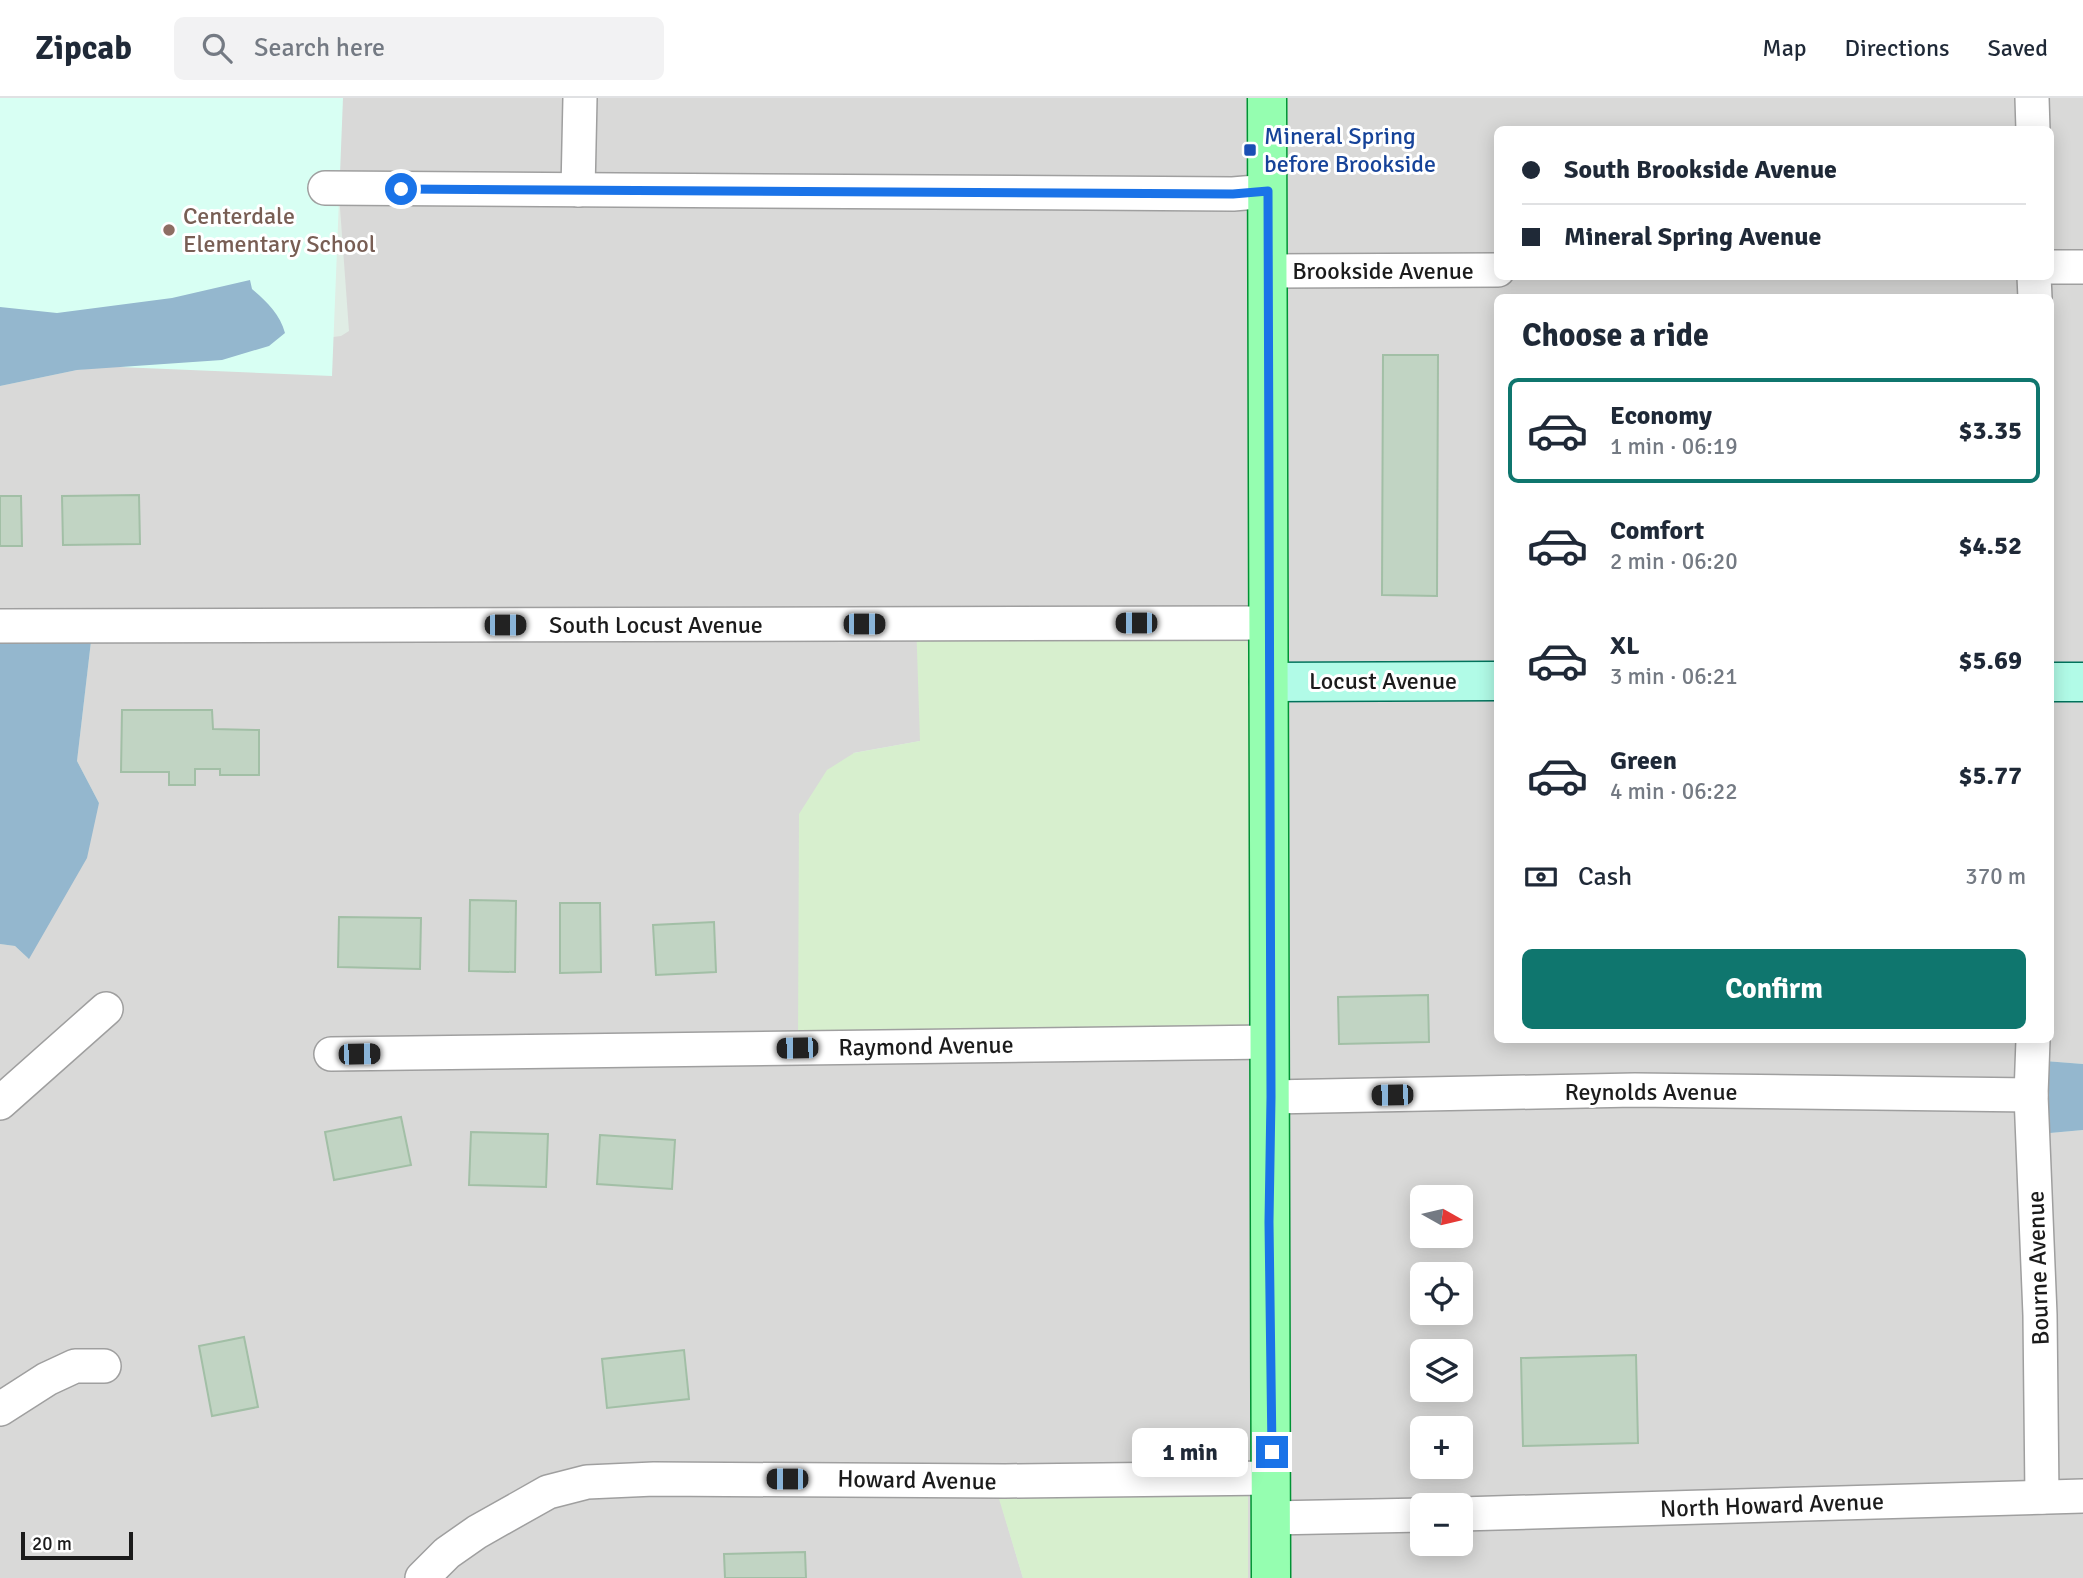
<!DOCTYPE html>
<meta charset="utf-8">
<style>
:root{--surface:#fff;--page:#f2f2f3;--text:#1f2937;--muted:#747a83;--line:#e0e1e3;--accent:#0f766e}
body{margin:0;font-family:Signika,sans-serif;background:var(--page);color:var(--text);height:100vh;display:flex;flex-direction:column;font-size:26px;white-space:nowrap}
*{box-sizing:border-box;margin:0}
p{font-size:23px;color:var(--muted)}
.icon{flex:none;width:38px;height:38px;fill:none;stroke:currentColor;stroke-width:2;stroke-linecap:round;stroke-linejoin:round}
.map{position:relative;flex:1;overflow:hidden}
.drawer{position:absolute;left:1494px;top:196px;width:560px;height:749px;display:flex;flex-direction:column;background:var(--surface);border-radius:10px;box-shadow:0 4px 18px #0003}
.drawer>*{flex:none}
.top-card{position:absolute;left:1494px;top:28px;width:560px;height:154px;border-radius:10px;box-shadow:0 4px 18px #0003;display:grid;align-content:center;height:154px;padding:0 28px;background:var(--surface)}
.needle{width:46px;rotate:98deg}
.tools{position:absolute;left:1410px;top:1087px;display:grid;gap:14px}
.tools a{display:grid;place-items:center;width:63px;height:63px;border-radius:10px;background:var(--surface);box-shadow:0 4px 18px #0003;font-size:35px}
.scale{position:absolute;left:21px;bottom:18px;width:112px;box-sizing:border-box;padding-left:7px;border:4px solid #1b1b1b;border-top:0;font-size:19px;line-height:24px;white-space:nowrap;color:#1b1b1b;-webkit-text-stroke:5px #fff;paint-order:stroke}
.end{position:absolute;width:32px;height:32px;margin:-16px;border:9px solid #1a73e8;background:#fff;box-shadow:0 0 0 4px #fff}
.from{border-radius:50%}
.bubble{position:absolute;height:49px;border-radius:10px;background:var(--surface);box-shadow:0 4px 18px #0003;font-size:23px;font-weight:800;line-height:49px;text-align:center}
.car{position:absolute;width:21px;height:42px;margin:-21px -10px;border-radius:9px;box-shadow:0 0 5px 2px #0007;background:linear-gradient(#222 24%,#8ab4d8 0 40%,#222 0 76%,#8ab4d8 0 86%,#222 0)}
.top-card b{display:flex;align-items:center;gap:24px;height:66px;font-size:26px}
.top-card b+b{border-top:2px solid var(--line)}
.top-card i{width:18px;height:18px;background:var(--text)}
ul{padding:0;list-style:none}
li{display:flex;align-items:center;gap:21px;height:105px;margin:0 14px 10px;padding:0 14px;border:4px solid transparent;border-radius:10px}
li div{flex:1}
li b{display:block;font-size:26px}
li em{font-style:normal;font-weight:800}
li.current{border-color:var(--accent)}
li>.icon{width:63px;height:63px;stroke-width:1.5}
h2{padding:0 28px;font-size:32px;line-height:84px}
.pay{display:flex;align-items:center;gap:18px;height:77px;padding:0 28px;font-size:26px}
.pay p{margin-inline-start:auto}
.button{display:flex;gap:14px;margin-top:auto;padding:14px 28px}
.button a{flex:1;height:80px;border-radius:10px;background:var(--accent);color:#fff;font-size:28px;font-weight:800;line-height:80px;text-align:center}
header{display:flex;align-items:center;gap:42px;box-sizing:border-box;height:98px;padding:0 35px;background:var(--surface);border-bottom:2px solid var(--line)}
header strong{font-size:33px}
nav{display:flex;gap:38px;margin-inline-start:auto;font-size:24px}
.search{width:490px;height:63px;background:var(--page);display:flex;align-items:center;gap:18px;box-sizing:border-box;padding:0 24px;border-radius:10px;color:var(--muted);font-size:26px}
.map>svg:first-child{display:block}
.residential{fill:#d9d9d8;fill-rule:evenodd}
.commercial{fill:#d7efce}
.education{fill:#d8fff3}
.forest{fill:#94b7ce}
.building{fill:#c1d4c3;stroke:#a2bfa6;stroke-width:2}
.lines{fill:none;stroke-linecap:round;stroke-linejoin:round}
.street-casing{stroke:#9f9f9f;stroke-width:36}
.secondary-casing{stroke:#02735c;stroke-width:41}
.primary-casing{stroke:#009334;stroke-width:41}
.street{stroke:#fff;stroke-width:33}
.secondary{stroke:#b1fbe7;stroke-width:38}
.primary{stroke:#95feb0;stroke-width:38}
.route{stroke:#1a73e8;stroke-width:9}
.transit-dot{fill:#1a4fb4;stroke:#fff;stroke-width:2.5}
.education-dot{fill:#8d6e63;stroke:#fff;stroke-width:2.5}
.labels{text-anchor:middle;stroke-width:6;stroke-linejoin:round;paint-order:stroke}
.transit-label{font-size:24px;fill:#164399;stroke:#fff;text-anchor:start}
.education-label{font-size:24px;fill:#785e54;stroke:#fff;text-anchor:start}
.street-label{font-size:24px;fill:#1b1b1b;stroke:#fff}
</style>
<header>
<strong>Zipcab</strong>
<div class="search"><svg class="icon" aria-label="search" viewBox="0 0 24 24"><circle cx="10" cy="10" r="6"/><path d="M15 15l6 6"/></svg>Search here</div>
<nav><a>Map</a><a>Directions</a><a>Saved</a></nav>
</header>
<div class="map">
<svg width="2083" height="1480" viewBox="0 0 2083 1480">
<rect width="100%" height="100%" fill="#e0ede5"/>
<path class="residential" d="M336,0H2083V966L2032,962L2039,1036L2083,1032V1480H1248L1247,1375L991,1372L1023,1480H0V846L15,848L28,860L99,705L77,663L93,526L0,518V288L77,272L341,238L349,233L336,55ZM1498,32H2051V178H1498ZM1498,200H2051V942H1498ZM1246,524L1249,576L1248,935L853,655L920,643ZM1423,1099H1461V1138H1423ZM1423,1176H1461V1214H1423ZM1423,1253H1461V1292H1423ZM1423,1330H1461V1368H1423ZM1423,1407H1461V1446H1423Z"/>
<g class="commercial">
<polygon points="916,522 1246,524 1249,576 1248,935 798,942 799,716 827,672 854,655 920,643"/>
<polygon points="990,1371 1248,1375 1248,1480 1023,1480"/>
</g>
<polygon class="education" points="0,0 343,0 332,278 0,264"/>
<g class="forest">
<path d="M250,182L252,191C267,204 280,216 285,235L269,248L222,262L77,272L0,288V209L57,215L172,200Z"/>
<polygon points="0,518 93,526 77,663 99,705 87,760 29,861 15,848 0,846"/>
<polygon points="2032,962 2083,966 2083,1032 2039,1036"/>
</g>
<g class="building">
<polygon points="1383,257 1438,257 1437,498 1382,497"/>
<polygon points="139,397 140,446 63,447 62,398"/>
<polygon points="0,398 21,398 22,448 0,448"/>
<polygon points="122,612 212,612 213,631 259,632 259,677 220,677 220,671 195,671 195,687 169,687 169,674 121,674"/>
<polygon points="470,802 516,803 515,874 469,873"/>
<polygon points="560,805 600,805 601,874 560,875"/>
<polygon points="339,819 421,820 420,871 338,869"/>
<polygon points="714,824 716,874 656,877 653,827"/>
<polygon points="1428,897 1429,944 1339,946 1338,899"/>
<polygon points="401,1019 411,1067 334,1082 325,1034"/>
<polygon points="471,1034 548,1036 546,1089 469,1087"/>
<polygon points="600,1037 675,1042 672,1091 597,1086"/>
<polygon points="244,1239 258,1309 212,1318 199,1248"/>
<polygon points="684,1252 689,1301 607,1310 602,1261"/>
<polygon points="1636,1257 1638,1345 1523,1348 1521,1260"/>
<polygon points="805,1454 806,1480 725,1480 724,1456"/>
</g>
<g class="lines">
<defs>
<g id="street">
<polyline points="2032,0 2033,32"/>
<polyline points="325,90 1233,96 1268,93"/>
<polyline points="578,92 580,0"/>
<polyline points="2051,169 2083,169"/>
<polyline points="1268,173 1498,172"/>
<polyline points="2034,178 2035,200"/>
<polyline points="0,528 1269,525"/>
<polyline points="2033,942 2031,997 2040,1217 2042,1399"/>
<polyline points="331,956 1270,944"/>
<polyline points="1271,999 1635,992 2031,997"/>
<polyline points="0,1005 106,911"/>
<polyline points="0,1311 47,1281 75,1268 104,1268"/>
<polyline points="1461,1416 2083,1398"/>
<polyline points="1271,1420 1423,1417"/>
<polyline points="422,1480 447,1455 477,1434 548,1394 587,1384 654,1381 1005,1383 1272,1380"/>
</g>
<g id="secondary">
<polyline points="1269,584 1498,583"/>
<polyline points="2051,584 2083,584"/>
</g>
<polyline id="primary" points="1267,0 1271,1480"/>
</defs>
<use href="#street" class="street-casing"/>
<use href="#secondary" class="secondary-casing"/>
<use href="#primary" class="primary-casing"/>
<use href="#street" class="street"/>
<use href="#secondary" class="secondary"/>
<use href="#primary" class="primary"/>
</g>
<g class="lines">
<polyline class="route" points="401,91 1233,96 1268,93 1271,999 1269,1124 1272,1354"/>
</g>
<rect class="transit-dot" x="1243" y="45" width="14" height="14" rx="3.5"/>
<circle class="education-dot" cx="169" cy="132" r="7"/>
<g class="labels">
<g class="transit-label">
<text x="1264" y="46">Mineral Spring<tspan x="1264" dy="28">before Brookside</tspan></text>
</g>
<g class="education-label">
<text x="183" y="126">Centerdale<tspan x="183" dy="28">Elementary School</tspan></text>
</g>
<g class="street-label">
<text x="1383" y="181">Brookside Avenue</text>
<text x="656" y="535">South Locust Avenue</text>
<text x="1383" y="591">Locust Avenue</text>
<text transform="translate(926 948) rotate(-1)" y="8">Raymond Avenue</text>
<text x="1651" y="1002">Reynolds Avenue</text>
<text transform="translate(2038 1170) rotate(-92)" y="8">Bourne Avenue</text>
<text transform="translate(917 1382) rotate(1)" y="8">Howard Avenue</text>
<text transform="translate(1772 1407) rotate(-2)" y="8">North Howard Avenue</text>
</g>
</g>
</svg>
<div class="tools">
<a><svg class="needle" viewBox="-14 -14 28 28"><path d="M0-13l5 13h-10z" fill="#e53935"/><path d="M0 13l5-13h-10z" fill="#747a83"/></svg></a>
<a><svg class="icon" aria-label="locate" viewBox="0 0 24 24"><circle cx="12" cy="12" r="6"/><path d="M12 2v4M12 18v4M2 12h4M18 12h4"/></svg></a>
<a><svg class="icon" aria-label="layers" viewBox="0 0 24 24"><path d="M12 4l9 5-9 5-9-5zM3 14l9 5 9-5"/></svg></a>
<a>+</a>
<a>−</a>
</div>
<div class="scale">20 m</div>
<i class="end from" style="left:401px;top:91px"></i>
<i class="end" style="left:1272px;top:1354px"></i>
<div class="bubble" style="left:1132px;top:1330px;width:116px">1 min</div>
<i class="car" style="left:1136px;top:525px;rotate:270deg"></i>
<i class="car" style="left:864px;top:526px;rotate:90deg"></i>
<i class="car" style="left:505px;top:527px;rotate:90deg"></i>
<i class="car" style="left:797px;top:950px;rotate:269deg"></i>
<i class="car" style="left:359px;top:956px;rotate:89deg"></i>
<i class="car" style="left:1392px;top:997px;rotate:269deg"></i>
<i class="car" style="left:787px;top:1381px;rotate:270deg"></i>
<div class="top-card">
<b><i class="from"></i>South Brookside Avenue</b>
<b><i></i>Mineral Spring Avenue</b>
</div>
<section class="drawer">
<h2>Choose a ride</h2>
<ul>
<li class="current"><svg class="icon" aria-label="car" viewBox="0 0 24 24"><path d="M5 17H2v-5l4-1 3-4h7l3 4 3 1v5h-3M9 17h6M6 11h13"/><circle cx="7" cy="17" r="2"/><circle cx="17" cy="17" r="2"/></svg><div><b>Economy</b><p>1 min · 06:19</p></div><em>$3.35</em></li>
<li><svg class="icon" aria-label="car" viewBox="0 0 24 24"><path d="M5 17H2v-5l4-1 3-4h7l3 4 3 1v5h-3M9 17h6M6 11h13"/><circle cx="7" cy="17" r="2"/><circle cx="17" cy="17" r="2"/></svg><div><b>Comfort</b><p>2 min · 06:20</p></div><em>$4.52</em></li>
<li><svg class="icon" aria-label="car" viewBox="0 0 24 24"><path d="M5 17H2v-5l4-1 3-4h7l3 4 3 1v5h-3M9 17h6M6 11h13"/><circle cx="7" cy="17" r="2"/><circle cx="17" cy="17" r="2"/></svg><div><b>XL</b><p>3 min · 06:21</p></div><em>$5.69</em></li>
<li><svg class="icon" aria-label="car" viewBox="0 0 24 24"><path d="M5 17H2v-5l4-1 3-4h7l3 4 3 1v5h-3M9 17h6M6 11h13"/><circle cx="7" cy="17" r="2"/><circle cx="17" cy="17" r="2"/></svg><div><b>Green</b><p>4 min · 06:22</p></div><em>$5.77</em></li>
</ul>
<div class="pay"><svg class="icon" aria-label="cash" viewBox="0 0 24 24"><path d="M3 7h18v10H3z"/><circle cx="12" cy="12" r="2"/></svg>Cash<p>370 m</p></div>
<div class="button"><a>Confirm</a></div>
</section>
</div>
